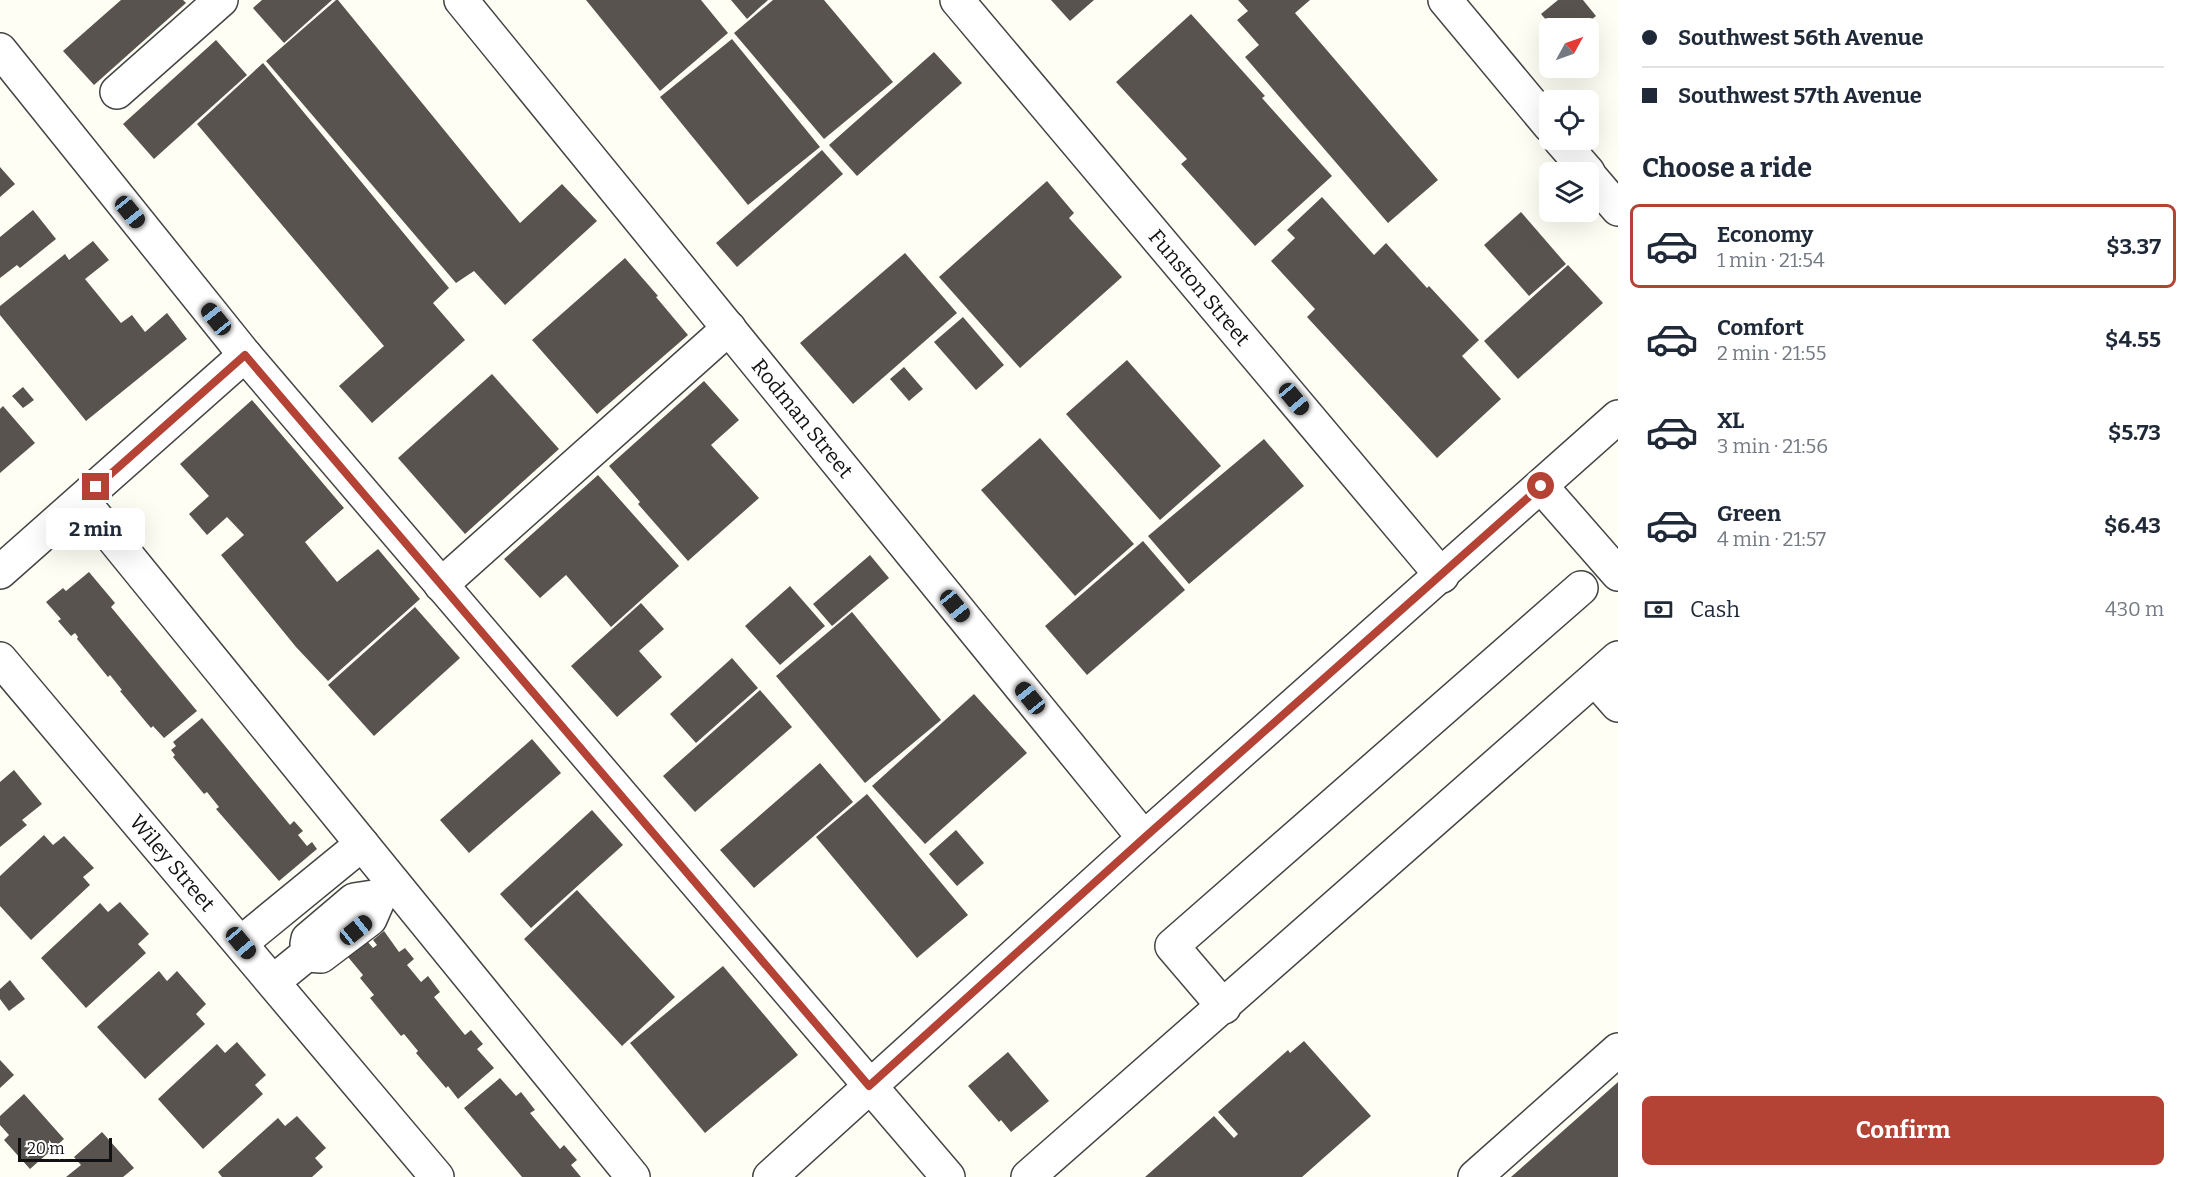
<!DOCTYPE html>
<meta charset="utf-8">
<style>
:root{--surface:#fff;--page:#f2f2f3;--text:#1f2937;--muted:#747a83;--line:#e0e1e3;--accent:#b44336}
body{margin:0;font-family:Bitter,serif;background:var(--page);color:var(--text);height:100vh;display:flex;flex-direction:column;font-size:22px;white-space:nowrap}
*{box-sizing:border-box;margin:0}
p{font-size:20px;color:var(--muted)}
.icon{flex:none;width:33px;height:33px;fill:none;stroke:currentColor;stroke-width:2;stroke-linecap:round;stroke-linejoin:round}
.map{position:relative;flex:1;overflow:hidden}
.drawer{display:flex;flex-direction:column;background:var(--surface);width:570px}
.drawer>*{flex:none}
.top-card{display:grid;align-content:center;height:132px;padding:0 24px;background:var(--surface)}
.needle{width:39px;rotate:50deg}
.tools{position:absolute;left:1539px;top:18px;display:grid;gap:12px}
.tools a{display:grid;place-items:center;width:60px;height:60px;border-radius:9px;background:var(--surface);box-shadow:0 6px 24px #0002;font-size:30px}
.scale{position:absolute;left:18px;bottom:15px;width:94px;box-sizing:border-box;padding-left:6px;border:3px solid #111;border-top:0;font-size:16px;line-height:21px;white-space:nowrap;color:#111;-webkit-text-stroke:4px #fff;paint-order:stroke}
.end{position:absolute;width:27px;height:27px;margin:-14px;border:8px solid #b44336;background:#fff;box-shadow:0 0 0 3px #fff}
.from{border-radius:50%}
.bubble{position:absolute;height:42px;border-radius:9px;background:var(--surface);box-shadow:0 6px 24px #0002;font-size:20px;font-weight:700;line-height:42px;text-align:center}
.car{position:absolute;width:18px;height:36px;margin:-18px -9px;border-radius:8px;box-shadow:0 0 4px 2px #0007;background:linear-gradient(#222 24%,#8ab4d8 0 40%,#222 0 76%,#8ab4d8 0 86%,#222 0)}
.top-card b{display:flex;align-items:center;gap:21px;height:57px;font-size:22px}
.top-card b+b{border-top:2px solid var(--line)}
.top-card i{width:15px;height:15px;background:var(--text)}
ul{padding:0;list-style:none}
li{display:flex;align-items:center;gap:18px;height:84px;margin:0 12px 9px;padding:0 12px;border:3px solid transparent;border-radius:9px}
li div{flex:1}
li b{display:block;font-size:22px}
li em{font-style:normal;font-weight:700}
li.current{border-color:var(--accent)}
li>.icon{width:54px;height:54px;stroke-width:1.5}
h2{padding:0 24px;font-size:27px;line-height:72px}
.pay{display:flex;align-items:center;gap:15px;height:66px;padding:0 24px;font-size:22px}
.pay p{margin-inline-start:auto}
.button{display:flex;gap:12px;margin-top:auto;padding:12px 24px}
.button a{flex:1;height:69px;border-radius:9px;background:var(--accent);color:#fff;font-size:24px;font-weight:700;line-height:69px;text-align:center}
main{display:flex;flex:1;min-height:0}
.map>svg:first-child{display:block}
.building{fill:#58534e}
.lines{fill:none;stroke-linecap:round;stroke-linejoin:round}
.minor-casing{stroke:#444;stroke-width:36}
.minor{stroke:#fff;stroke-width:33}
.route{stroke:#b44336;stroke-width:8}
.labels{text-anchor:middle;stroke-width:6;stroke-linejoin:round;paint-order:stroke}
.street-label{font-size:21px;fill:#111;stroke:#fff}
</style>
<main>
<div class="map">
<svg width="1618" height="1177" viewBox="0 0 1618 1177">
<rect width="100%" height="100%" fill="#fefef5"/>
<g class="building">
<polygon points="121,0 183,0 186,3 94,85 63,51"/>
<polygon points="262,0 332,0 284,43 253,8"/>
<polygon points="336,0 338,0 520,223 562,184 597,221 505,305 474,271 456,283 266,61"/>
<polygon points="586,0 701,0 728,33 660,91"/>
<polygon points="731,0 768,0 747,19"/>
<polygon points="773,0 824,0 893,82 824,139 734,33"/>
<polygon points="1051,0 1094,0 1070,21"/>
<polygon points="1238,0 1310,0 1295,13 1438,180 1388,223 1245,57 1259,45 1237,20 1248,11"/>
<polygon points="1558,0 1583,0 1596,16 1581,28 1553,28 1541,14"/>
<polygon points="1191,14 1265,96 1262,98 1332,176 1255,246 1181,164 1187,159 1116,82"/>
<polygon points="732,39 820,147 748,205 660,97"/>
<polygon points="216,40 247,75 154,159 123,124"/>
<polygon points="934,52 962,83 857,176 829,145"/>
<polygon points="263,63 449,288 433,303 465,340 372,423 339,386 384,346 197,124"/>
<polygon points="822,150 843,174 737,267 716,243"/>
<polygon points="0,167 15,184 0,197"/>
<polygon points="1047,181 1074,213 1069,218 1122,277 1020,368 939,277"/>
<polygon points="1322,197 1374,255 1386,243 1427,288 1429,286 1479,340 1462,356 1501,399 1437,458 1307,317 1315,309 1271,261 1295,238 1287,230"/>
<polygon points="33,210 56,239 20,268 17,265 0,278 0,237"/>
<polygon points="1521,212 1566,264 1529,296 1484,245"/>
<polygon points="93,241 109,260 85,279 121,323 132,315 145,332 167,313 187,339 86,421 0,315 0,306 65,254 69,260"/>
<polygon points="905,253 957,313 853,404 800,343"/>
<polygon points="625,258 658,296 656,297 688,335 597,414 532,340"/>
<polygon points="1568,265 1603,303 1518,379 1484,341"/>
<polygon points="963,317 1004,365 976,390 934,342"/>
<polygon points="1127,360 1221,466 1160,520 1066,414"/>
<polygon points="904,367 923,389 909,401 890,379"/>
<polygon points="492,374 559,449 465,534 398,458"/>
<polygon points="704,381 739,420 711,445 759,498 688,561 638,504 640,502 609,466"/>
<polygon points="23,387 34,400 23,408 12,396"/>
<polygon points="252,400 344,508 305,542 337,582 378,549 420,599 328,681 296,647 221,555 244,535 227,517 207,535 189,514 209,496 180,464"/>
<polygon points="3,406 35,443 0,473 0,409"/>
<polygon points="1040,438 1134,544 1075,596 981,490"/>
<polygon points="1264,439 1304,486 1189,584 1148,536"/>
<polygon points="598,475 679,566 611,627 566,575 540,598 504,559"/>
<polygon points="1143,541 1185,590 1087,675 1045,626"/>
<polygon points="870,555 889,578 832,626 813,604"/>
<polygon points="89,572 115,603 111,607 197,711 164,738 153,726 151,728 120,691 122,690 110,675 108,677 77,639 78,637 75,633 71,636 58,621 61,619 46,602 63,588 66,591"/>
<polygon points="790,586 825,626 780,665 745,626"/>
<polygon points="641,603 664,629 639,651 662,677 617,717 571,666"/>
<polygon points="415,607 460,658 374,736 328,685"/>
<polygon points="852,612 941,720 865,783 776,676"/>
<polygon points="732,658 758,688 696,743 670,714"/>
<polygon points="760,690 792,727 695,812 663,776"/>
<polygon points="974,694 1027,753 925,844 872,786"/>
<polygon points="202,718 290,825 294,821 303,831 298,835 307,846 312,842 317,849 279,881 216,809 219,807 207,792 204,794 173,757 175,755 171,750 176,746 173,742"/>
<polygon points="532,739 561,773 469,853 440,820"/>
<polygon points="820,763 853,802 754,888 720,850"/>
<polygon points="14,770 42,804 22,820 27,825 0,847 0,782"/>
<polygon points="867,794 968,915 917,958 816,837"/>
<polygon points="592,810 623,845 531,928 500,894"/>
<polygon points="956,830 984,863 957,886 929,854"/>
<polygon points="44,835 53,845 64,836 94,868 83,877 90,885 31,940 0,906 0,876"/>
<polygon points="577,890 675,997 622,1046 524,939"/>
<polygon points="120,902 149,934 138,944 146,953 86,1008 41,958 100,903 108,912"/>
<polygon points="384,931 399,952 405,948 414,959 407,965 421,982 428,976 440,992 434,997 465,1035 471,1030 483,1044 477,1049 494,1068 458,1099 448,1086 446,1088 416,1053 418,1051 404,1034 401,1036 370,998 374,995 360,978 363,975 348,957 367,941 373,948 377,945 373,940"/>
<polygon points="723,966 798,1055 705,1133 630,1043"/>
<polygon points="159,971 167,981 177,971 206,1004 196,1014 205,1024 145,1079 97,1027"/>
<polygon points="10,980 25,999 9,1011 0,999 0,989"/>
<polygon points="1304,1041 1371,1116 1302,1177 1145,1177 1214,1116 1234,1138 1238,1134 1218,1112 1288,1050 1290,1053"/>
<polygon points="237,1042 266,1075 255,1085 263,1094 203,1149 158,1099 217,1044 225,1053"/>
<polygon points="1008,1052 1049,1101 1011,1132 1001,1120 999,1122 968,1086"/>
<polygon points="0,1060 14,1075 0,1088"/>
<polygon points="500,1078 516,1096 521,1092 535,1110 530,1113 560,1149 564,1145 577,1160 571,1165 581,1177 522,1177 464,1108"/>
<polygon points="1618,1082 1618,1177 1511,1177"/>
<polygon points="24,1094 64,1139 30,1169 4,1140 9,1135 0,1125 0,1116"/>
<polygon points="297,1116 326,1148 315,1158 323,1167 312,1177 222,1177 218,1172 278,1118 285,1126"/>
<polygon points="102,1132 134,1168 123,1177 66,1177 81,1165 74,1157"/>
</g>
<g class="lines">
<defs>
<g id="minor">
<path id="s1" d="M461,0L1144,838"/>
<path id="s2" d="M957,0L1442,576"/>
<polyline points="1445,0 1550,126"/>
<polyline points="0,50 245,355 948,1177"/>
<polyline points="117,92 221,0"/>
<polyline points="1560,140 1588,172"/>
<polyline points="1588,174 1618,209"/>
<polyline points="1541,486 1618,574"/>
<polyline points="82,500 633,1177"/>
<polyline points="0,572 245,355"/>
<polyline points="441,585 729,328"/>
<path id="s3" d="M0,659L437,1177"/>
<polyline points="1595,679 1618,705"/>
<polyline points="241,943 362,844"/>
<polyline points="307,944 308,939 354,900 380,896"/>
<polyline points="274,981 306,955 321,956 370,919 380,896 394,884"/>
<polyline points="1224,1007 1172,946 1581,588"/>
<polyline points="770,1177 1144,838 1618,417"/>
<polyline points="1028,1177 1618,658"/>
<polyline points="1475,1177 1618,1050"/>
</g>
</defs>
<use href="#minor" class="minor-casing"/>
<use href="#minor" class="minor"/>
</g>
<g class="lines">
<polyline class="route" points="96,487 245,355 869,1086 1144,838 1541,486"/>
</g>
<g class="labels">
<g class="street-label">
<text dy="7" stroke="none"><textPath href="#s2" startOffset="376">Funston Street</textPath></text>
<text dy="7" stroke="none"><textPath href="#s1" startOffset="540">Rodman Street</textPath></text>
<text dy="7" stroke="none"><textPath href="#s3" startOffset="267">Wiley Street</textPath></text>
</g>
</g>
</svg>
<div class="tools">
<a><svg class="needle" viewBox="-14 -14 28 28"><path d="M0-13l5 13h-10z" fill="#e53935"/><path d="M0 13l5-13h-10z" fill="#747a83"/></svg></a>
<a><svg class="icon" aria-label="locate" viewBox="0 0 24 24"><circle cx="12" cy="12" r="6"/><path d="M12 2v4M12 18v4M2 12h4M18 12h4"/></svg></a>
<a><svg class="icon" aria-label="layers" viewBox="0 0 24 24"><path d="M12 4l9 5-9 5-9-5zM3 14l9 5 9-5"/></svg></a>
</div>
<div class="scale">20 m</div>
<i class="end from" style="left:1541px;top:486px"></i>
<i class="end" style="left:96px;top:487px"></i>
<div class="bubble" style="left:46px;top:508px;width:99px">2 min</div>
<i class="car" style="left:130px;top:212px;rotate:141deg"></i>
<i class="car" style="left:216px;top:319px;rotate:321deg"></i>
<i class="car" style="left:1294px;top:399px;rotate:140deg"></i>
<i class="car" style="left:955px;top:606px;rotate:141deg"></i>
<i class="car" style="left:1030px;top:698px;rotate:321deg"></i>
<i class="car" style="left:356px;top:930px;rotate:51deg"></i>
<i class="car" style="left:241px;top:943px;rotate:140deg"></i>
</div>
<section class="drawer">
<div class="top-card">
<b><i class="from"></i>Southwest 56th Avenue</b>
<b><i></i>Southwest 57th Avenue</b>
</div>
<h2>Choose a ride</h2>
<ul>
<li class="current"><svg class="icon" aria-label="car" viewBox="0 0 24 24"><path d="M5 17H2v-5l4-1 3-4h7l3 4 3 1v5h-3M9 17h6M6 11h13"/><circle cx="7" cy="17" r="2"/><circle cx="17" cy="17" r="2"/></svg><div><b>Economy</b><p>1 min · 21:54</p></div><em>$3.37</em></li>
<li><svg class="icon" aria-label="car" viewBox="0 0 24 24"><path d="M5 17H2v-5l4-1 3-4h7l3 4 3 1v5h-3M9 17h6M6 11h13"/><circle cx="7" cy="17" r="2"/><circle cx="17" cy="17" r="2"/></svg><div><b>Comfort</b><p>2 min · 21:55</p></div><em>$4.55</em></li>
<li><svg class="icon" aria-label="car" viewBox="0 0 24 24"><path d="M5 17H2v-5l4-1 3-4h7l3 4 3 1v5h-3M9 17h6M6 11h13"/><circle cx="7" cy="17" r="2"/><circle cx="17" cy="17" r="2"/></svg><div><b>XL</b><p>3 min · 21:56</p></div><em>$5.73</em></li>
<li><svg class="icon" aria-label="car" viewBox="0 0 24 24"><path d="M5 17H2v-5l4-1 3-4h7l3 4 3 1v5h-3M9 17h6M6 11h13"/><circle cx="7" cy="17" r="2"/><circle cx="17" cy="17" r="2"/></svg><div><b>Green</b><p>4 min · 21:57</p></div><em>$6.43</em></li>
</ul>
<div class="pay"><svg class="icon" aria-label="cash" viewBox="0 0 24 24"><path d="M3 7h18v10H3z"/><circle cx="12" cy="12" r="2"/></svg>Cash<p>430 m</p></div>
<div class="button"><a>Confirm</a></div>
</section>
</main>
